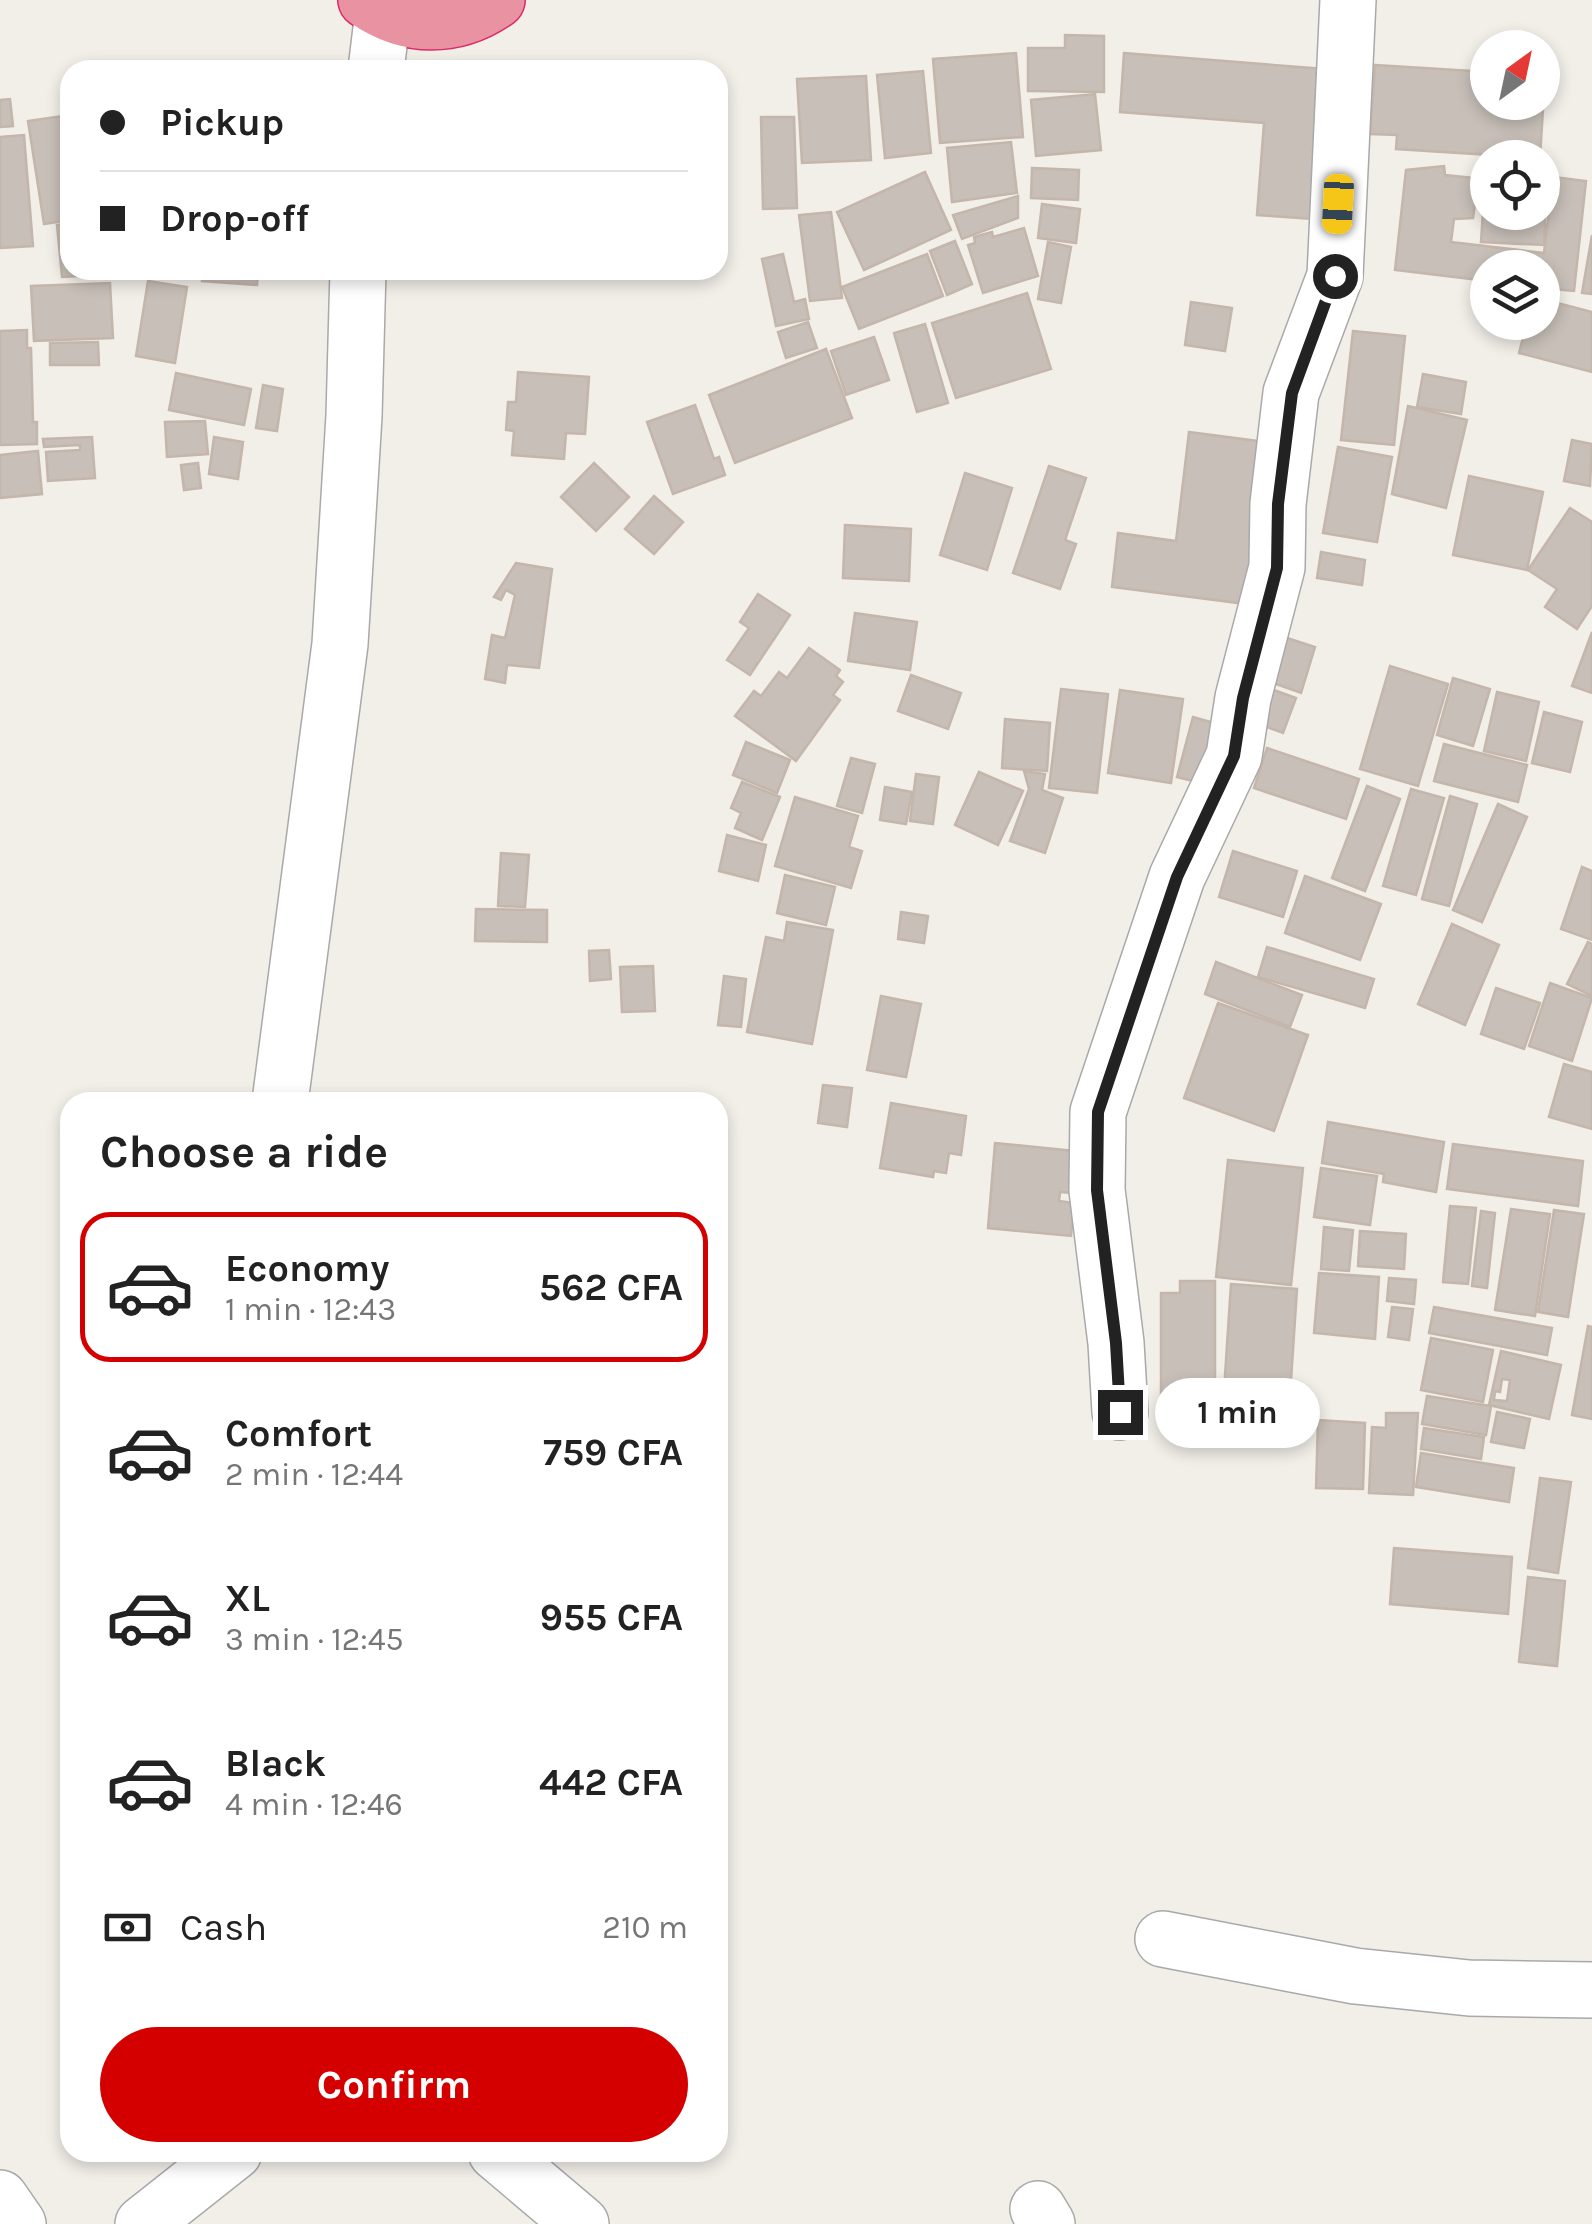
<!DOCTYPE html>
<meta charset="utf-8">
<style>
:root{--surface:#fff;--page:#f6f6f6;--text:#222;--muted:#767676;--line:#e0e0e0;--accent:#d40000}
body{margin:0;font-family:Karla,sans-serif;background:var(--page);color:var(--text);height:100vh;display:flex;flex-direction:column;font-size:38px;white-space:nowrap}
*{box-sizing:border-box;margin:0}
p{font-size:32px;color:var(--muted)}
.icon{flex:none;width:55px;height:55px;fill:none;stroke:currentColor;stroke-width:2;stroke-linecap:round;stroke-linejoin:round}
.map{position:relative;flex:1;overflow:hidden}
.side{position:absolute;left:60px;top:1092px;width:668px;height:1070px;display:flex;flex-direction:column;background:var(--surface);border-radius:30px;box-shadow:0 5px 15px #0003}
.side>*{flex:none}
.guide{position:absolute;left:60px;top:60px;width:668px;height:220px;border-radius:30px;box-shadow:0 5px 15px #0003;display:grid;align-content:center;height:220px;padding:0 40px;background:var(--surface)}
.needle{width:65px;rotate:33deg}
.tools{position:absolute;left:1470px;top:30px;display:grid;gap:20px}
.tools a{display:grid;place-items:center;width:90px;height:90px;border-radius:50%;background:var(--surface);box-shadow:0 5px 15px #0003;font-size:50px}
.end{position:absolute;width:45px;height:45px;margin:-22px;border:12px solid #222;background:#fff;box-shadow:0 0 0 5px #fff}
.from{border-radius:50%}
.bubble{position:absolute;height:70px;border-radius:35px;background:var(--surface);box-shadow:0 5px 15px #0003;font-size:32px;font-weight:700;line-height:70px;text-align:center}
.car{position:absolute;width:30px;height:60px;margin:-30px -15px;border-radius:12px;box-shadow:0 0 8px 2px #0007;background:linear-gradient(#f5c518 24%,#345 0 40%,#f5c518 0 76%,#345 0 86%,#f5c518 0)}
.guide b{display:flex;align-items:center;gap:35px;height:95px;font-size:38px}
.guide b+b{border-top:2px solid var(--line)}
.guide i{width:25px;height:25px;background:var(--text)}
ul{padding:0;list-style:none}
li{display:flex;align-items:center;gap:30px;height:150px;margin:0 20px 15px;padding:0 20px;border:5px solid transparent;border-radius:30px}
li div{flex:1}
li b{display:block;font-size:38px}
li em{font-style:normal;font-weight:700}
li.on{border-color:var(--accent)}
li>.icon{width:90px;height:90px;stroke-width:1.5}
h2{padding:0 40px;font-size:45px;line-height:120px}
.pay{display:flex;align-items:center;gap:25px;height:110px;padding:0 40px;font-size:38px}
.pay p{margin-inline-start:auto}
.cta{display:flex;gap:20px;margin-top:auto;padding:20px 40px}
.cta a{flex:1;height:115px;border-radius:60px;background:var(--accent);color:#fff;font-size:40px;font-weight:700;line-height:115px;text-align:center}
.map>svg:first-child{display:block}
.building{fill:#c7bfb8;stroke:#c4b6ab;stroke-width:2.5;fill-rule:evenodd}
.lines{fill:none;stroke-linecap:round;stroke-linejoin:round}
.minor-casing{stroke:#a9a9a9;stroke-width:58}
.highway-casing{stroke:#dc2a67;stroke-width:58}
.minor{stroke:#fff;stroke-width:55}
.highway{stroke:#e892a2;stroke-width:55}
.route{stroke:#222;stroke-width:12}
</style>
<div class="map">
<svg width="1592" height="2224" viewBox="0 0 1592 2224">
<rect width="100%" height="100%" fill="#f2efe9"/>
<g class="building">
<polygon points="1065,35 1104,36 1104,92 1028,91 1028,48 1065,48"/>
<polygon points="1016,53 1023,137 940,143 933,59"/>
<polygon points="1124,53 1324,69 1313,219 1257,215 1264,123 1120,112"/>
<polygon points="1375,65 1488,72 1488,102 1542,102 1545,76 1540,158 1396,149 1397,135 1370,134"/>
<polygon points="923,71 931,153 885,158 877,75"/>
<polygon points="866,76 871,160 802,163 797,79"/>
<polygon points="1095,94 1101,150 1036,156 1031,100"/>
<polygon points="10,99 13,126 0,127 0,100"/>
<polygon points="70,115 70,220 44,224 28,121"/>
<polygon points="761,117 794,117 797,208 763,209"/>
<polygon points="24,135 33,246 0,248 0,137"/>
<polygon points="1011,142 1017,193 952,202 947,148"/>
<polygon points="718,143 723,143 725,250 718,250"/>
<polygon points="1444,166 1445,175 1475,178 1474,189 1477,190 1473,218 1454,219 1451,242 1544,253 1553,177 1586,181 1574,291 1542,288 1542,268 1488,268 1488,281 1395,270 1406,170"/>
<polygon points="1032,168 1079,170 1078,200 1031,198"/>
<polygon points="925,172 951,230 864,270 837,212"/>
<polygon points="1018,196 1018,218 962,239 953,215"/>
<polygon points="1484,196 1488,196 1488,212 1542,212 1542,200 1546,201 1544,245 1481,242"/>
<polygon points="1042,204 1080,209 1076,243 1038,238"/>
<polygon points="831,212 842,298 810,301 799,215"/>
<polygon points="70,224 70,270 98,270 98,275 62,277 57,225"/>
<polygon points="1024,228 1038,276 983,293 968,245 975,243 974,237 992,232 993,237"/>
<polygon points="1592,235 1592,294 1582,293"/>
<polygon points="955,241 972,284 947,295 930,251"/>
<polygon points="1048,242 1071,247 1061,303 1038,299"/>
<polygon points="783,254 794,302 805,299 809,319 776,326 762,259"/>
<polygon points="927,254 943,296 859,329 842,287"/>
<polygon points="105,270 163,270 163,274 106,279"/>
<polygon points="202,270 258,270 257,285 202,281"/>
<polygon points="148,281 187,287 175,363 136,356"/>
<polygon points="110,283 113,338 34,341 31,286"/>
<polygon points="1027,293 1051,369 956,398 932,323"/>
<polygon points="1542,299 1592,312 1592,372 1519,353 1527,322 1542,322"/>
<polygon points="1191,302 1232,308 1225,351 1185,345"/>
<polygon points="808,322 817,348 786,358 778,332"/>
<polygon points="925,324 948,403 917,412 894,333"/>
<polygon points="27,330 27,348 31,348 33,422 37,422 37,444 0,445 0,331"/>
<polygon points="1353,331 1405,336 1394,445 1341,440"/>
<polygon points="874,337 889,380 846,395 831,351"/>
<polygon points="98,342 99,365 50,365 50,343"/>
<polygon points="826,349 852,418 735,463 709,395"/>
<polygon points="518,372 589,377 585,434 566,433 564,459 512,455 514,431 506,430 508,402 516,402"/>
<polygon points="176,373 251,389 244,425 169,410"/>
<polygon points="1423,374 1466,382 1461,414 1417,407"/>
<polygon points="263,385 283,389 277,431 256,428"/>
<polygon points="695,405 714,459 719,457 725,475 673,494 647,422"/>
<polygon points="1408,406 1467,420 1446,508 1392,494"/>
<polygon points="205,421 208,454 167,457 165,422"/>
<polygon points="1189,432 1273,443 1254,605 1112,587 1118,533 1176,541"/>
<polygon points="92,437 95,478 48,481 46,452 80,450 80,445 44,447 43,439"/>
<polygon points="214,437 243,442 238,479 209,474"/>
<polygon points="1572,440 1592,444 1590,486 1564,481"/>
<polygon points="1338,447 1392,457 1377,542 1323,533"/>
<polygon points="38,451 42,494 0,498 0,455"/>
<polygon points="198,463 201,488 184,490 181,465"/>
<polygon points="594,463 629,497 596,531 561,497"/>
<polygon points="1049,466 1086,478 1065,540 1076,544 1060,589 1013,573"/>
<polygon points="965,473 1012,488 987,570 940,555"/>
<polygon points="1469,476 1543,492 1527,570 1453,555"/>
<polygon points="654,496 683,522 654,554 625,529"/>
<polygon points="1570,508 1592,522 1592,606 1577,629 1545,607 1557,589 1528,570"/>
<polygon points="845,525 911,529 909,581 843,578"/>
<polygon points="1321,552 1365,560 1362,585 1317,578"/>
<polygon points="516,563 552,569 539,668 507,665 505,683 485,679 492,635 505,638 515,595 506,590 501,600 494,597"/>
<polygon points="758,594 790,615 750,675 727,660 749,628 740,622"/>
<polygon points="855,613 917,622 910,670 848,661"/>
<polygon points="1592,632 1592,693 1572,686"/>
<polygon points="1287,638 1315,647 1301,693 1273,683"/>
<polygon points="809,648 840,670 836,676 843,682 833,695 840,700 796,761 735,716 754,691 761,696 779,672 787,678"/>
<polygon points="1390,666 1448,684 1418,786 1360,769"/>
<polygon points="911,675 961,693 948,729 898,711"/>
<polygon points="1453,678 1490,689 1473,746 1437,735"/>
<polygon points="1061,689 1108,694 1097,793 1049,788"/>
<polygon points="1271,689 1296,698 1283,733 1259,724"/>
<polygon points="1120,690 1183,699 1171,783 1108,773"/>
<polygon points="1497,692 1539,702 1526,761 1484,751"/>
<polygon points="1544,712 1582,722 1570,772 1532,763"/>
<polygon points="1193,717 1225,726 1209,785 1177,777"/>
<polygon points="1005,719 1050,723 1047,771 1002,768"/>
<polygon points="746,742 790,760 777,793 733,775"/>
<polygon points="1444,744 1527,765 1518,802 1434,781"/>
<polygon points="1267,748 1359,779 1346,819 1254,788"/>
<polygon points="851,758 875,764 862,813 837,806"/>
<polygon points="1024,771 1045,774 1042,790 1063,798 1045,853 1010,841 1029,789"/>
<polygon points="979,772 1023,791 998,845 955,825"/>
<polygon points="916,774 939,777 933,824 910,821"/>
<polygon points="742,782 780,797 762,840 735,828 741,813 731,808"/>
<polygon points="1367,786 1400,799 1365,891 1332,878"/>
<polygon points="885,787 912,792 906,824 880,820"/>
<polygon points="1411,789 1444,798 1416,895 1383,886"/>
<polygon points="1450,796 1477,804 1449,906 1422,899"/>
<polygon points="795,797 858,816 849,847 862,851 851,888 775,866"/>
<polygon points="1498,804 1527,817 1482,922 1453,910"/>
<polygon points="727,835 766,845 758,881 719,871"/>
<polygon points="1233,851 1297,871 1283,917 1219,897"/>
<polygon points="501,853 529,855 525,907 498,906"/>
<polygon points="1582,867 1592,871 1592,940 1561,929"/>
<polygon points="785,875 835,887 826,925 777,913"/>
<polygon points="1305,876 1381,904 1360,960 1285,933"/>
<polygon points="476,909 547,910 547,942 475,941"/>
<polygon points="901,912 928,916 924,943 898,939"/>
<polygon points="787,922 833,930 812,1044 747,1032 766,937 784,941"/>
<polygon points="1452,924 1499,945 1465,1025 1418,1004"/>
<polygon points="1588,942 1592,944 1592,996 1567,984"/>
<polygon points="1267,947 1374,979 1365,1008 1258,977"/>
<polygon points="609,950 611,979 590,981 589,951"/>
<polygon points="1216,962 1302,995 1290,1027 1205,994"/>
<polygon points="653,966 655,1011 622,1012 620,967"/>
<polygon points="724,976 746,979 741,1027 718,1025"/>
<polygon points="1550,983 1592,998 1572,1061 1529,1046"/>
<polygon points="1496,988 1540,1003 1524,1049 1481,1034"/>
<polygon points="881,996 921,1004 906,1077 867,1070"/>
<polygon points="1218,1003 1308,1035 1274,1131 1184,1098"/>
<polygon points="1564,1064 1592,1072 1592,1129 1549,1117"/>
<polygon points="823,1085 852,1088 847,1127 818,1123"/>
<polygon points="891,1103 966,1116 961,1155 949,1153 946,1173 934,1171 933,1177 880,1168"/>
<polygon points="1328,1122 1444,1142 1436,1192 1383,1182 1384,1174 1322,1163"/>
<polygon points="995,1143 1076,1151 1072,1193 1060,1192 1059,1201 1074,1203 1071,1236 988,1228"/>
<polygon points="1453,1144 1583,1161 1578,1206 1447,1189"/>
<polygon points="1228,1160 1303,1168 1291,1285 1216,1277"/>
<polygon points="1321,1168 1377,1176 1370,1225 1314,1217"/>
<polygon points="1450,1206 1476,1208 1468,1284 1443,1282"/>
<polygon points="1511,1209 1550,1214 1535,1316 1495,1310"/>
<polygon points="1554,1210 1584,1214 1568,1317 1538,1312"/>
<polygon points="1481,1211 1495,1213 1487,1288 1472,1286"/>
<polygon points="1324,1227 1353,1230 1349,1271 1321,1269"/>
<polygon points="1360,1231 1406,1234 1404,1269 1358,1266"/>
<polygon points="1319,1273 1379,1277 1375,1339 1314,1333"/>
<polygon points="1389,1278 1416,1280 1414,1304 1387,1301"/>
<polygon points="1180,1281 1215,1281 1215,1407 1161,1407 1161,1293 1180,1293"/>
<polygon points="1231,1284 1297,1289 1290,1396 1224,1391"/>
<polygon points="1392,1307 1413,1309 1409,1340 1388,1337"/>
<polygon points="1434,1307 1552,1328 1547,1355 1429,1333"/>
<polygon points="1588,1326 1592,1327 1592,1419 1572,1415"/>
<polygon points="1431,1338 1493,1350 1483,1402 1421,1390"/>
<path d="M1501,1351L1561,1365L1549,1419L1489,1405ZM1502,1379L1510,1380L1507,1401L1494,1400L1495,1391L1500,1392Z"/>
<polygon points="1427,1396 1491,1406 1486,1435 1422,1424"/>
<polygon points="1497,1412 1530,1419 1524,1448 1491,1442"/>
<polygon points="1386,1413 1418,1413 1413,1495 1369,1493 1372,1427 1386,1428"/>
<polygon points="1318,1420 1365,1423 1363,1489 1316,1488"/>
<polygon points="1424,1428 1484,1437 1481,1459 1421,1449"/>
<polygon points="1421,1453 1514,1468 1509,1502 1416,1487"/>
<polygon points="1540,1478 1571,1482 1558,1573 1528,1568"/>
<polygon points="1394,1548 1512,1557 1508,1614 1390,1604"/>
<polygon points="1528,1577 1565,1581 1557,1666 1519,1662"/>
</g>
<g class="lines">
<defs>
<g id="minor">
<polyline points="376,70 383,12"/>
<polyline points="280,1102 340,644 354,416 358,270"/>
<polyline points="1120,1412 1116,1343 1097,1190 1098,1112 1177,877 1234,756 1243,698 1277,567 1278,504 1291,393 1335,276 1348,0"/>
<polyline points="1163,1939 1355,1976 1469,1988 1592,1990"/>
<polyline points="496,2152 581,2224"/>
<polyline points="0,2198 18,2224"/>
<polyline points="1038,2209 1047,2224"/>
<polyline points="143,2224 234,2152"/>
</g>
<path id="highway" d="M366,0C407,29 456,29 497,0"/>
</defs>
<use href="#minor" class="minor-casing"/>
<use href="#highway" class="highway-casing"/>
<use href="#minor" class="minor"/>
<use href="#highway" class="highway"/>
</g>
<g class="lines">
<polyline class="route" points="1120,1412 1116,1343 1097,1190 1098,1112 1177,877 1234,756 1243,698 1277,568 1278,504 1292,393 1335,276"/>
</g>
</svg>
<div class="tools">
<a><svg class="needle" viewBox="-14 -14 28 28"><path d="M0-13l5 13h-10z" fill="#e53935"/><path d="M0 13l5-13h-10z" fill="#767676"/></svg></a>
<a><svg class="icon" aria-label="locate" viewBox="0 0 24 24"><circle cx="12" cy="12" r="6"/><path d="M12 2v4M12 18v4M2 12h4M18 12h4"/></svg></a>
<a><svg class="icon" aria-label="layers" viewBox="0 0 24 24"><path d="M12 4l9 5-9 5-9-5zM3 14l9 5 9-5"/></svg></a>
</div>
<i class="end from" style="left:1335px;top:276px"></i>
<i class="end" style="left:1120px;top:1412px"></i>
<div class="bubble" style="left:1155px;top:1378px;width:165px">1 min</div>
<i class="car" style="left:1338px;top:204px;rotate:183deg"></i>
<div class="guide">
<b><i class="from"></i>Pickup</b>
<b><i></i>Drop-off</b>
</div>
<section class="side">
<h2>Choose a ride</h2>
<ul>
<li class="on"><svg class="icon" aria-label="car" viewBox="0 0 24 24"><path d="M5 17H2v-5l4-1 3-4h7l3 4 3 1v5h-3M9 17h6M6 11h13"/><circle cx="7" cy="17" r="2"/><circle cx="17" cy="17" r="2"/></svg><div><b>Economy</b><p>1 min · 12:43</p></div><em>562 CFA</em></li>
<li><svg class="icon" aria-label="car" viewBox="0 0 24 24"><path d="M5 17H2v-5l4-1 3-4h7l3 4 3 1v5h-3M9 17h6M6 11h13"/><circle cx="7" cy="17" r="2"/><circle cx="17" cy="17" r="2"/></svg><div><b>Comfort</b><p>2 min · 12:44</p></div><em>759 CFA</em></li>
<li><svg class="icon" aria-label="car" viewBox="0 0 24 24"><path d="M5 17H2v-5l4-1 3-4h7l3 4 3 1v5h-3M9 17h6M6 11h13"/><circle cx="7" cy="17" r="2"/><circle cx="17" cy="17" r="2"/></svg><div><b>XL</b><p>3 min · 12:45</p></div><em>955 CFA</em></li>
<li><svg class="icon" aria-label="car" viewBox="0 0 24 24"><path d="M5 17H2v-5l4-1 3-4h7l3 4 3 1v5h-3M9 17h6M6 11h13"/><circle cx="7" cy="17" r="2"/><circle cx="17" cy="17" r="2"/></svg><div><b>Black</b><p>4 min · 12:46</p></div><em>442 CFA</em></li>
</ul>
<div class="pay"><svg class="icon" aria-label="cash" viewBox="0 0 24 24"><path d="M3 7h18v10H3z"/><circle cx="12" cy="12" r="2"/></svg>Cash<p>210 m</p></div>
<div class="cta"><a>Confirm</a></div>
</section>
</div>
